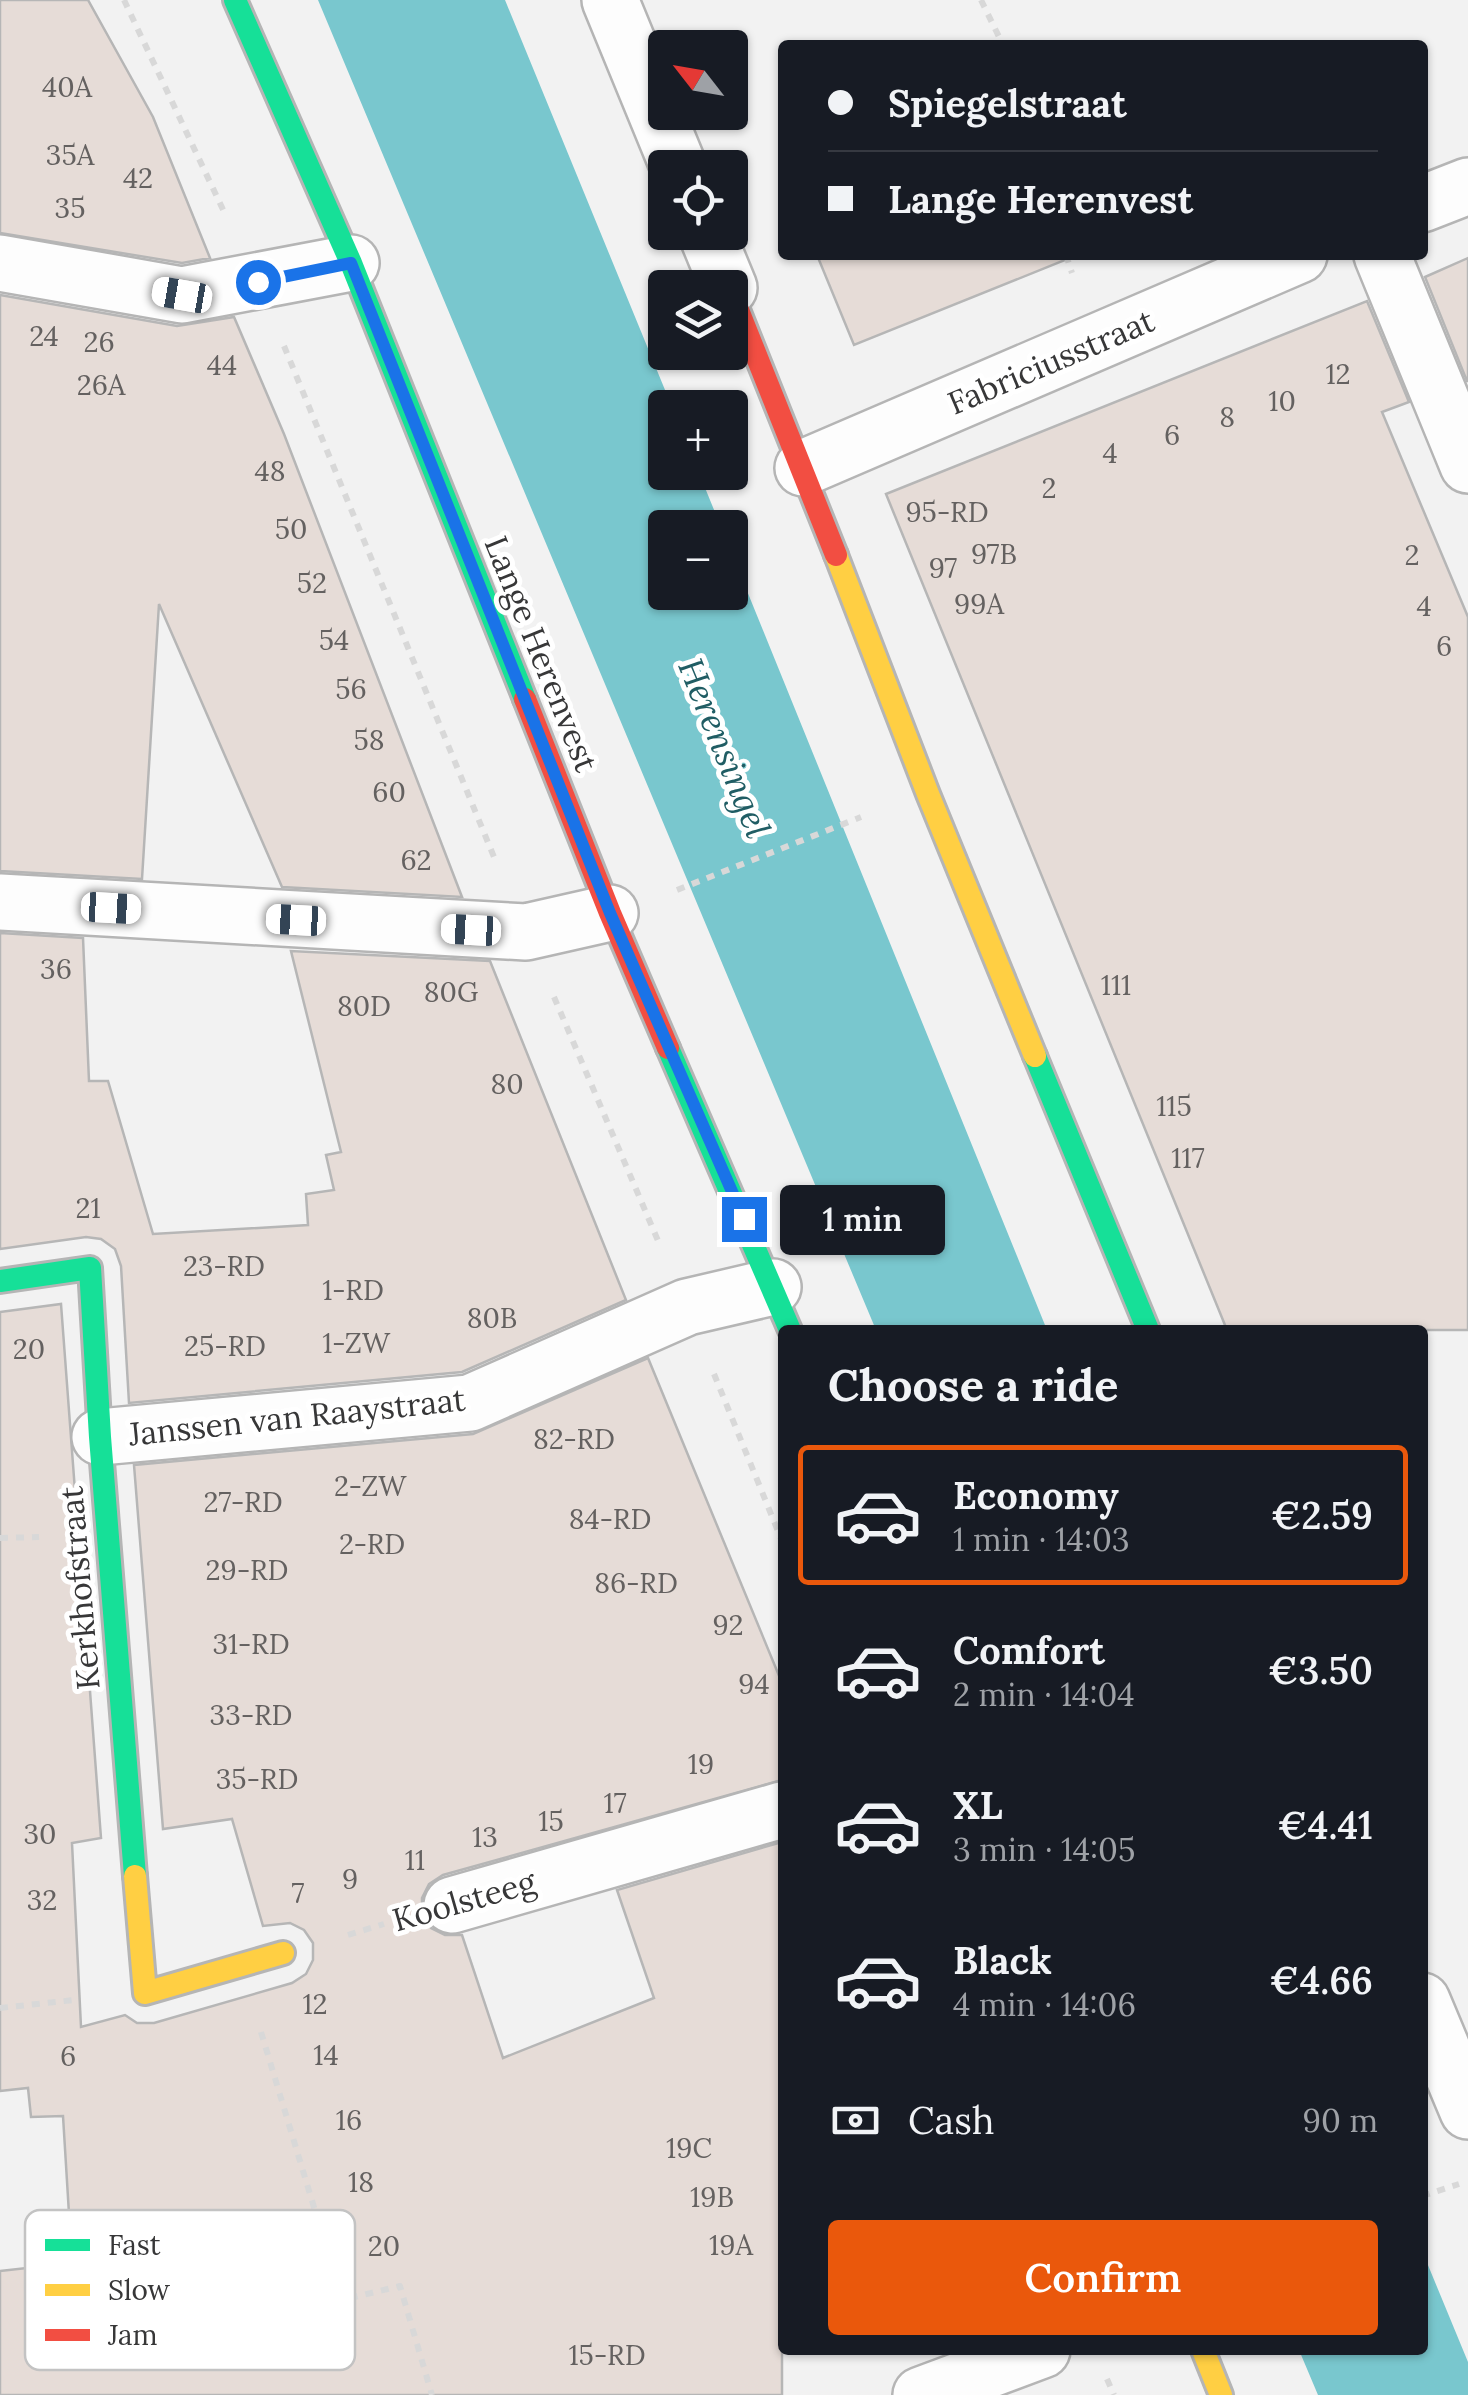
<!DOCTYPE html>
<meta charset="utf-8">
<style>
:root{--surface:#171b24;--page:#20242c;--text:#f1f3f6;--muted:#9ea1a6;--line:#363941;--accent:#ea580c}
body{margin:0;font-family:Lora,serif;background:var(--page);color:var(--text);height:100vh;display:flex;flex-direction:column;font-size:38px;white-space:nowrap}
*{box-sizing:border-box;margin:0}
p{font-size:32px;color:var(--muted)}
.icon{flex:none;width:55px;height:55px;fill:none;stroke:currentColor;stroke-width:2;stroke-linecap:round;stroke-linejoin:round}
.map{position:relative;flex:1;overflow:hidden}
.side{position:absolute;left:778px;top:1325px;width:650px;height:1030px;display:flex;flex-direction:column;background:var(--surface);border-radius:10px;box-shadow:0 2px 8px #0004}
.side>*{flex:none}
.top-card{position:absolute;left:778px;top:40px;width:650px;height:220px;border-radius:10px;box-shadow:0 2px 8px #0004;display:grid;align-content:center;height:220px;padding:0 50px;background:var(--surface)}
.needle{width:65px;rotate:301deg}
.controls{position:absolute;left:648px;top:30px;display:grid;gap:20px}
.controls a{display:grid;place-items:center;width:100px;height:100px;border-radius:10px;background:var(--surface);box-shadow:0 2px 8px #0004;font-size:50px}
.end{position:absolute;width:45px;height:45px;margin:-22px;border:12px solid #1a73e8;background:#fff;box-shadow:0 0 0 5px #fff}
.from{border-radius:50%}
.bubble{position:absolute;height:70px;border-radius:10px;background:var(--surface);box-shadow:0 2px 8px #0004;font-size:32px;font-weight:600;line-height:70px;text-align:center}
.car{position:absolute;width:30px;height:60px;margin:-30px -15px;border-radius:12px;box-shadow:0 0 8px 2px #0007;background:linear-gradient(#fff 24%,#345 0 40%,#fff 0 76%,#345 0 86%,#fff 0)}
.top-card b{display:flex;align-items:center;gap:35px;height:95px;font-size:38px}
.top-card b+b{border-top:2px solid var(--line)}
.top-card i{width:25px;height:25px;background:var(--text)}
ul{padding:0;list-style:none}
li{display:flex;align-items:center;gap:30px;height:140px;margin:0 20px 15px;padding:0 30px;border:5px solid transparent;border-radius:10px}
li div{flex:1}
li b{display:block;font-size:38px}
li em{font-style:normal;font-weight:600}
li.current{border-color:var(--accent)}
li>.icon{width:90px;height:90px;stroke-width:1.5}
h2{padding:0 50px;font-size:45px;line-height:120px}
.pay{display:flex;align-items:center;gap:25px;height:110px;padding:0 50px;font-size:38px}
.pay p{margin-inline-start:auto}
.cta{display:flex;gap:20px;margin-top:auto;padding:20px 50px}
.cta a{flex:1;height:115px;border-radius:10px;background:var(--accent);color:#fff;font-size:40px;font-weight:600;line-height:115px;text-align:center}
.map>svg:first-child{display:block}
.water{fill:#79c7ce}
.building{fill:#e6dcd7;stroke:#b6b6b6;stroke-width:2.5}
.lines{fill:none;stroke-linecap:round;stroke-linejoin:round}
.street-casing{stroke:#b5b5b5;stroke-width:60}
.fast-casing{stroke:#b5b5b5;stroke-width:28}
.slow-casing{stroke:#b5b5b5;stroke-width:28}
.jam-casing{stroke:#b5b5b5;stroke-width:28}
.path{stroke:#d8d8d8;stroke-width:6;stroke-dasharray:8 8;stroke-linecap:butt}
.street{stroke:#fdfdfd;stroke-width:55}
.fast{stroke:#16e098;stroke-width:22}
.slow{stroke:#ffcf43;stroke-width:22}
.jam{stroke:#f24e42;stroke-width:22}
.route{stroke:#1a73e8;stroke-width:12}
.labels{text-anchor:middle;stroke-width:10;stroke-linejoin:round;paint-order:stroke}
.number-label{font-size:28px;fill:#646160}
.street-label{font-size:32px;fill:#373738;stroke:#fff}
.water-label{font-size:35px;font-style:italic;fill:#205d64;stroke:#fff}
.key{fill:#fff;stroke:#c3c3c3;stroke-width:2.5}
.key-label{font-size:28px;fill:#373738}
</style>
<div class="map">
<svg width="1468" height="2395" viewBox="0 0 1468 2395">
<rect width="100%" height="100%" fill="#f2f2f2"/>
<g class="water">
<polygon points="318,0 505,0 672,407 665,408 665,472 699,473 721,527 665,528 665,592 730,592 730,549 1047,1330 876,1330"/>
<polygon points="1423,2253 1468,2362 1468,2395 1318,2395 1299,2350 1422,2350"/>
</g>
<g class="building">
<polygon points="0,0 88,0 153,117 210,258 182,263 0,233"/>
<polygon points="817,255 1070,255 1070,258 854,345"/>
<polygon points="1468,258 1468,381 1467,381 1425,277"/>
<polygon points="0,295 177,326 234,317 284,434 462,897 282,887 159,604 142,879 0,871"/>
<polygon points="1367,301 1409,402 1382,412 1468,617 1468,1330 1227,1330 886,494"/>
<polygon points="0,933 83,938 89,1081 108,1081 153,1234 308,1225 306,1194 334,1190 326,1155 341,1152 291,951 490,961 626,1300 462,1372 129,1403 121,1266 115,1249 101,1239 86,1237 0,1249"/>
<polygon points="61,1304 101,1838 72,1843 81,2027 125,2015 137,2023 154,2023 292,1983 306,1974 313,1960 313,1943 304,1930 290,1923 263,1926 232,1819 163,1829 134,1465 473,1434 648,1358 782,1683 782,1780 443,1875 429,1884 422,1898 422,1913 431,1928 445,1935 462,1935 503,2058 654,1998 617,1890 782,1842 782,2395 0,2395 0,2271 72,2263 63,2116 31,2117 28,2088 0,2091 0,1312"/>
</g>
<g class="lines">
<defs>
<g id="street">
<polyline points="610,0 679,168"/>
<polyline points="1422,204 1468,186"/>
<polyline points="706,232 729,288"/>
<polyline points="1382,255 1468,465"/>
<polyline points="0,263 182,295 351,263"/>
<polyline points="803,468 1299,255"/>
<polyline points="0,902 526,932 610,913"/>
<polyline points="100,1437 470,1403 687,1307 773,1287"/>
<polyline points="452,1905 782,1810"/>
<polyline points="1422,2001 1468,2111"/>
<polyline points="921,2395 1042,2350"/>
</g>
<g id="fast">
<polyline points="235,0 351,263 525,699"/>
<polyline points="668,1048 790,1330"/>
<polyline points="1035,1056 1148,1330"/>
<polyline points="0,1281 90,1268 100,1437 135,1876"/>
</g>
<g id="slow">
<polyline points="836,555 928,794 1035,1056"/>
<polyline points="135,1876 145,1993 283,1953"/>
<polyline points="1203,2350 1221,2395"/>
</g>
<g id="jam">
<polyline points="730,290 836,555"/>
<polyline points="525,699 610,913 668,1048"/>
</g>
</defs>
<use href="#street" class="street-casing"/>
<use href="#fast" class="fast-casing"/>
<use href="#slow" class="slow-casing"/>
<use href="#jam" class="jam-casing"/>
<g class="path">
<polyline points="124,0 226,216"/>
<polyline points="981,0 1003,45"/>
<polyline points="1066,255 1072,273"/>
<polyline points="284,346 494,857"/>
<polyline points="677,890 861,817"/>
<polyline points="554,997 659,1243"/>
<polyline points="714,1374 782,1541"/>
<polyline points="0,1538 39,1537"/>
<polyline points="348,1935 384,1924"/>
<polyline points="0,2008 74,2000"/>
<polyline points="261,2032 342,2300 400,2286 432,2395"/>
<polyline points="1422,2196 1459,2184"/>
<polyline points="1107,2379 1114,2395"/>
</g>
<use href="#street" class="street"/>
<use href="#fast" class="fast"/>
<use href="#slow" class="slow"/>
<use href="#jam" class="jam"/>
</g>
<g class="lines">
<polyline class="route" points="258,282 351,263 610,913 744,1219"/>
</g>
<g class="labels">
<g class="number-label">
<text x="67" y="97">40A</text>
<text x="70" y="165">35A</text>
<text x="138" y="188">42</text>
<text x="70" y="218">35</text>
<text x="44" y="346">24</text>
<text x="99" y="352">26</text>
<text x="222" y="375">44</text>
<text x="1338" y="384">12</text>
<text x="101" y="395">26A</text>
<text x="1282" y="411">10</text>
<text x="1227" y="427">8</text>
<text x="1172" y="445">6</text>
<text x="1110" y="463">4</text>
<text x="270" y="481">48</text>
<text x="1049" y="498">2</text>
<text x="947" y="522">95-RD</text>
<text x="291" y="539">50</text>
<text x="994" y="564">97B</text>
<text x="1412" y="565">2</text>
<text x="943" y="578">97</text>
<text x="312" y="593">52</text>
<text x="979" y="614">99A</text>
<text x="1424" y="616">4</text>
<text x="334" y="650">54</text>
<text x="1444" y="656">6</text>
<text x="351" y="699">56</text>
<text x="369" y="750">58</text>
<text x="389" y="802">60</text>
<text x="416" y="870">62</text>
<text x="56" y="979">36</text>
<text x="1116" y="995">111</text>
<text x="451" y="1002">80G</text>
<text x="364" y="1016">80D</text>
<text x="507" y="1094">80</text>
<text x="1174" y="1116">115</text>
<text x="1188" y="1168">117</text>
<text x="88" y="1218">21</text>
<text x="224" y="1276">23-RD</text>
<text x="353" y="1300">1-RD</text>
<text x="492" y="1328">80B</text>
<text x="356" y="1353">1-ZW</text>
<text x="225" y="1356">25-RD</text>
<text x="29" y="1359">20</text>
<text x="574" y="1449">82-RD</text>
<text x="370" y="1496">2-ZW</text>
<text x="243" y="1512">27-RD</text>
<text x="610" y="1529">84-RD</text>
<text x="372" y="1554">2-RD</text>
<text x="247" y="1580">29-RD</text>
<text x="636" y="1593">86-RD</text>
<text x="728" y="1635">92</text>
<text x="251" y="1654">31-RD</text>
<text x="754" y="1694">94</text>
<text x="251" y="1725">33-RD</text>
<text x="701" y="1774">19</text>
<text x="257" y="1789">35-RD</text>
<text x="615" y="1813">17</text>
<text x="551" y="1831">15</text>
<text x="40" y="1844">30</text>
<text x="485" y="1847">13</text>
<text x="415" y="1870">11</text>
<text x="350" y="1889">9</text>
<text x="298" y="1903">7</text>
<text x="42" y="1910">32</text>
<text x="315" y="2014">12</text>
<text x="326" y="2065">14</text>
<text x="68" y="2066">6</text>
<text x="349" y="2130">16</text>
<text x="689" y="2158">19C</text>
<text x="361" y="2192">18</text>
<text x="712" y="2207">19B</text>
<text x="731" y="2255">19A</text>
<text x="384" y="2256">20</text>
<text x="607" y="2365">15-RD</text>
</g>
<g class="street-label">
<text transform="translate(1051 362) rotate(-23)" y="11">Fabriciusstraat</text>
<text transform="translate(541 654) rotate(68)" y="11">Lange Herenvest</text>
<text transform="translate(297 1417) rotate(-6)" y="11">Janssen van Raaystraat</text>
<text transform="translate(80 1588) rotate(-95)" y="11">Kerkhofstraat</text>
<text transform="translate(464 1901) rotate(-16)" y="11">Koolsteeg</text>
</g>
<g class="water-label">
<text transform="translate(724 748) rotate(68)" y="12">Herensingel</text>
</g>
</g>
<rect x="25" y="2210" width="330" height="160" rx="15" class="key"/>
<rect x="45" y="2239" width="45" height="12" fill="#16e098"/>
<rect x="45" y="2284" width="45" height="12" fill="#ffcf43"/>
<rect x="45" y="2329" width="45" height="12" fill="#f24e42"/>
<g class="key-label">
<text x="108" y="2255">Fast</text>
<text x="108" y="2300">Slow</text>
<text x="108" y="2345">Jam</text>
</g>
</svg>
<div class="controls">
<a><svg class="needle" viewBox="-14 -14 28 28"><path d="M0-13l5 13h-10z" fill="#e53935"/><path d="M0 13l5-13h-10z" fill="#9ea1a6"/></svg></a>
<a><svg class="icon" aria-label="locate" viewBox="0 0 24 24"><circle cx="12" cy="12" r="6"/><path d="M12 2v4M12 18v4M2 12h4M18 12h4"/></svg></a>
<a><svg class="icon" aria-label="layers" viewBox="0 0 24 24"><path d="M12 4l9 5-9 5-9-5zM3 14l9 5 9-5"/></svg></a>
<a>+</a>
<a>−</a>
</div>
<i class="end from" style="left:258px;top:282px"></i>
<i class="end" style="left:744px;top:1219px"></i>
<div class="bubble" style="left:780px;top:1185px;width:165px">1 min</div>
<i class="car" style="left:182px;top:295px;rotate:280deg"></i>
<i class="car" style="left:111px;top:908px;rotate:93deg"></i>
<i class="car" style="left:296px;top:920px;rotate:273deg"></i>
<i class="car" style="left:471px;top:930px;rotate:273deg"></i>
<div class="top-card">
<b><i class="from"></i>Spiegelstraat</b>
<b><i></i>Lange Herenvest</b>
</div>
<section class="side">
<h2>Choose a ride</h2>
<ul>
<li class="current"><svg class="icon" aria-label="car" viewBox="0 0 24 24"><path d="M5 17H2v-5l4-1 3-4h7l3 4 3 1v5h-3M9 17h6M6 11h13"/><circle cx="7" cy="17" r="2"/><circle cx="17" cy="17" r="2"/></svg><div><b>Economy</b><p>1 min · 14:03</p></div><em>€2.59</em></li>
<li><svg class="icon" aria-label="car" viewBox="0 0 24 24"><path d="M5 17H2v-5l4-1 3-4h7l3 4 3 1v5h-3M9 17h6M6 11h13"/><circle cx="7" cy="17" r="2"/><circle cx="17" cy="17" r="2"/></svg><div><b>Comfort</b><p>2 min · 14:04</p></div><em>€3.50</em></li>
<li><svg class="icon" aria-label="car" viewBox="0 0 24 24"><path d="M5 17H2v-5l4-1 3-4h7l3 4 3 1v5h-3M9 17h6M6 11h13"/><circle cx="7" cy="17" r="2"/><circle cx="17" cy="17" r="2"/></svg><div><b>XL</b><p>3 min · 14:05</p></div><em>€4.41</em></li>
<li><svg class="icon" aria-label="car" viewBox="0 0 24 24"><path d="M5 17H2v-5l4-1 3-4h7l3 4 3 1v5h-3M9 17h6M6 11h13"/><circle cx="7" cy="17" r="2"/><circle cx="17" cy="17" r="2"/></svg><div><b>Black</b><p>4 min · 14:06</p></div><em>€4.66</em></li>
</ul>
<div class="pay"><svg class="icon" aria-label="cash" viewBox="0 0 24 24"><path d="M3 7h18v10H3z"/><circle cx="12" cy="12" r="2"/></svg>Cash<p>90 m</p></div>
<div class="cta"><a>Confirm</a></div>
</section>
</div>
